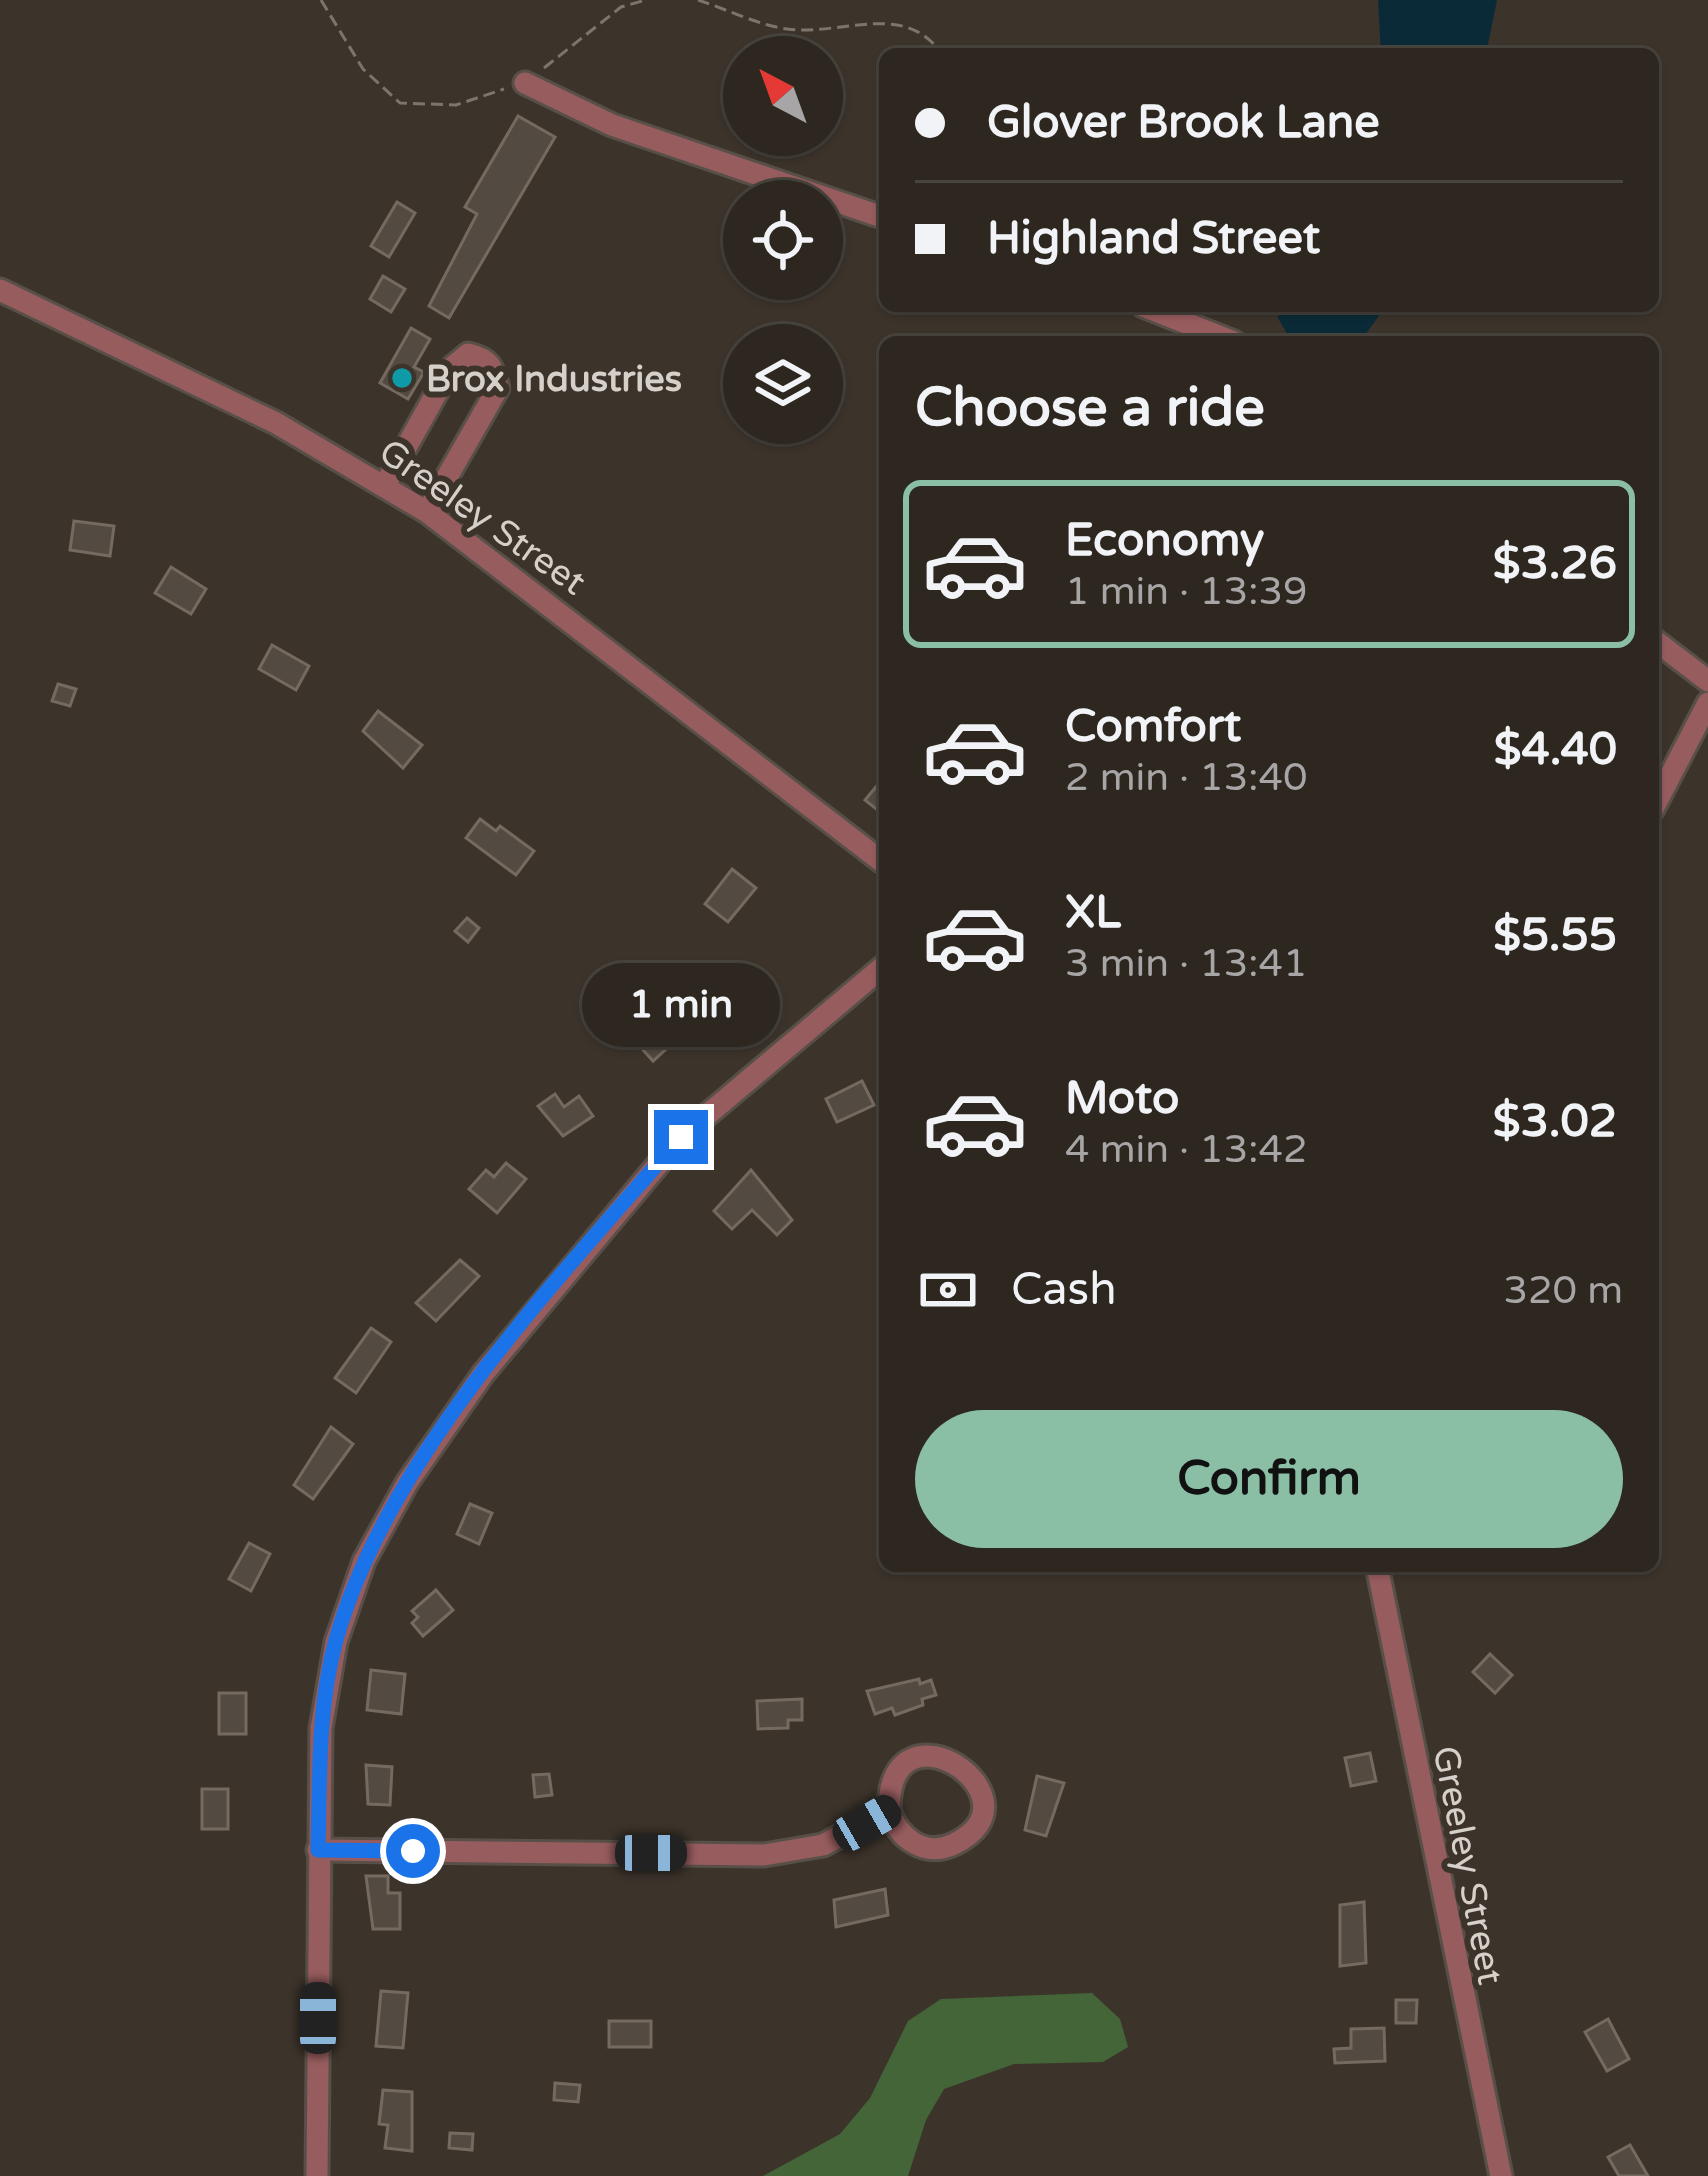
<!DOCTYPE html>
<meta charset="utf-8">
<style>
:root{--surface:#2d2720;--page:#39332d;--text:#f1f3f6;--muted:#a7a5a5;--line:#48443e;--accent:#8abfa5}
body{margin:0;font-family:"Varela Round",sans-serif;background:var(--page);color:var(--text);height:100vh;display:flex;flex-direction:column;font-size:45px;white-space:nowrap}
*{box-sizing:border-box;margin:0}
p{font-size:39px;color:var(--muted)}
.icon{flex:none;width:66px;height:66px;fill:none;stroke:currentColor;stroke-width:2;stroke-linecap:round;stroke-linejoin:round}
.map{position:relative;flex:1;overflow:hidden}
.sheet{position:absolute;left:879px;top:336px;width:780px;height:1236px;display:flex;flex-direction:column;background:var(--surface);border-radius:18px;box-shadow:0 3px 9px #0004,0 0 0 3px var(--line)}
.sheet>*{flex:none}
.banner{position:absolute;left:879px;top:48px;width:780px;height:264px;border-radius:18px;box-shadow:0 3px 9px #0004,0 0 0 3px var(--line);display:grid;align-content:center;height:264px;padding:0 36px;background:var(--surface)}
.needle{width:78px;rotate:319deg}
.fabs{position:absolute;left:723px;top:36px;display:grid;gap:24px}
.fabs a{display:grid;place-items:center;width:120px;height:120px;border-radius:50%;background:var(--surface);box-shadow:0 3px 9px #0004,0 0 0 3px var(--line);font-size:60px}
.end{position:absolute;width:54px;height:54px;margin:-27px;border:15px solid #1a73e8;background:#fff;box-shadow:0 0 0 6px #fff}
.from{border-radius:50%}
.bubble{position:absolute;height:84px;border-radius:42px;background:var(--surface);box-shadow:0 3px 9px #0004,0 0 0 3px var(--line);font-size:39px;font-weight:700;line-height:84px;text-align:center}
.car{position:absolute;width:36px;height:72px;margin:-36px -18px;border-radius:15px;box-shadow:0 0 9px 3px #0007;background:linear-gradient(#222 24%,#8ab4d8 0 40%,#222 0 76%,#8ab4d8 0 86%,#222 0)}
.banner b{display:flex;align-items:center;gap:42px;height:114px;font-size:45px}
.banner b+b{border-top:3px solid var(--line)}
.banner i{width:30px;height:30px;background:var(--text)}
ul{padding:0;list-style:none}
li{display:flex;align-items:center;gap:36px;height:168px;margin:0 24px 18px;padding:0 12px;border:6px solid transparent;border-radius:18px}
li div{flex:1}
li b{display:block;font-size:45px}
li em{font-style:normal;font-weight:700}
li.on{border-color:var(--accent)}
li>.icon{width:108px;height:108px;stroke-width:1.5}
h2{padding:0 36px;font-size:54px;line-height:144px}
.pay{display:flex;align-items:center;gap:30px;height:132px;padding:0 36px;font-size:45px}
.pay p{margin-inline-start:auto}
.cta{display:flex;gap:24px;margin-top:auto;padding:24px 36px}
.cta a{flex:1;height:138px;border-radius:72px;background:var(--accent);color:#111;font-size:48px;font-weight:700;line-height:138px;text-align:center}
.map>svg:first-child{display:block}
.green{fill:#446538}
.water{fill:#0b2a38}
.building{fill:#534a41;stroke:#746a60;stroke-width:3}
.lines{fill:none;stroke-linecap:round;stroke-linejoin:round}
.minor-casing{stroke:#585048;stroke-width:27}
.path{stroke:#7c756d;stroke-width:3;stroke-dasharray:12 6;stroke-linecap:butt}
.minor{stroke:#975c5e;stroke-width:21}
.route{stroke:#1a73e8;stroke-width:15}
.culture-dot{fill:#0f9aa8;stroke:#3c342b;stroke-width:4.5}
.labels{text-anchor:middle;stroke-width:12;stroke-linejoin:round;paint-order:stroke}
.poi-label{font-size:36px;font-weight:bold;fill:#d5d0ca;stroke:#3c342b;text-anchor:start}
.street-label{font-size:36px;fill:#d5d0ca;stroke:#3c342b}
</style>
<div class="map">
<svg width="1708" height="2176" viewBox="0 0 1708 2176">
<rect width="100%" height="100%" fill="#3c342b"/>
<polygon class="green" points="1092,1993 1120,2019 1128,2047 1103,2062 1014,2064 944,2089 926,2120 908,2176 763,2176 840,2134 870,2098 908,2021 941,1999"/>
<g class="water">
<polygon points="1378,0 1497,0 1486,54 1381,54"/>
<polygon points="1282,306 1386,306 1360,342 1291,341 1278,318"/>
</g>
<g class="building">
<polygon points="518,116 555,137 449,318 429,306 477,214 465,207"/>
<polygon points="397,202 415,213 389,257 371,246"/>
<polygon points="383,276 405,289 391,312 370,299"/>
<polygon points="411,328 430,339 414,367 424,372 408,399 380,383"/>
<polygon points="74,521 114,526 110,556 70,550"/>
<polygon points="171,567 206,589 191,614 155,593"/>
<polygon points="272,645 309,666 296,690 259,669"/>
<polygon points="58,684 76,689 70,706 52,701"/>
<polygon points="378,711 422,745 403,768 363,731"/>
<polygon points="885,776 885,816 865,800"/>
<polygon points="480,819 496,831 500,826 534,851 516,875 466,838"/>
<polygon points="732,869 756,888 728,922 705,904"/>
<polygon points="467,918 479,928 468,942 455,931"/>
<polygon points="667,1013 685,1032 653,1061 636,1042"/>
<polygon points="862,1081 874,1105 837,1122 826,1099"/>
<polygon points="555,1094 564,1107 579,1096 593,1116 563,1136 538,1106"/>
<polygon points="506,1163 526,1179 497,1213 469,1189 486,1170 494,1177"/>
<polygon points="751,1170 792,1220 777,1235 752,1210 732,1229 714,1211"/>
<polygon points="460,1260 479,1276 436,1321 416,1303"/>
<polygon points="371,1328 391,1342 356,1393 335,1378"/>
<polygon points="331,1427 353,1444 313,1499 294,1485"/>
<polygon points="470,1504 492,1513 479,1544 457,1534"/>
<polygon points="249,1543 270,1554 251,1591 229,1579"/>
<polygon points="436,1590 453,1610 423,1636 412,1623 418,1617 412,1611"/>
<polygon points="1490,1654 1512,1675 1495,1693 1473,1672"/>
<polygon points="371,1670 405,1674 401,1714 367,1710"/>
<polygon points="919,1679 920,1684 931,1680 936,1695 922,1699 923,1705 895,1715 892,1708 875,1714 867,1691"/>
<rect x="219" y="1693" width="27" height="41"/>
<polygon points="802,1699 802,1720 788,1720 788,1728 758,1729 757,1701"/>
<polygon points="1370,1753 1376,1781 1351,1786 1345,1758"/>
<polygon points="366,1765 392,1767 390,1805 368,1804"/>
<polygon points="549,1774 552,1795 535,1797 533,1775"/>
<polygon points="1037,1776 1064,1783 1046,1836 1025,1830"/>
<rect x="202" y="1789" width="26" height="40"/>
<polygon points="366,1876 388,1876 388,1893 400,1893 400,1929 373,1929"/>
<polygon points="885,1889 888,1915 836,1927 834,1900"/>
<polygon points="1364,1902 1366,1963 1340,1966 1340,1905"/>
<polygon points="381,1991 408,1993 403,2048 376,2046"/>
<polygon points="1396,2000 1417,2000 1416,2023 1396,2023"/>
<polygon points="1608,2019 1629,2059 1607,2071 1585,2032"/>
<rect x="609" y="2021" width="42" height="26"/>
<polygon points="1384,2028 1385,2061 1335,2063 1334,2049 1351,2048 1351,2029"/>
<polygon points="555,2083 580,2085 578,2102 554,2100"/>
<polygon points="383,2090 412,2092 412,2151 385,2148 388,2125 379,2124"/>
<polygon points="450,2133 473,2134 472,2150 449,2148"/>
<polygon points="1630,2145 1648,2176 1619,2176 1608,2157"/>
</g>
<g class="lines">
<defs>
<g id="minor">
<polyline points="525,83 612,125 885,218"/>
<polyline points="0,290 276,423 427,512 885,864"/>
<polyline points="1143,306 1234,342"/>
<path d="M385,485L450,369L468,354C490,359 493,367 498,388L427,512"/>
<polyline points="1653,639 1708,681"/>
<polyline points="1653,809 1708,703"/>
<polyline points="1377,1566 1501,2176"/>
<path d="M318,1850L764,1855L823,1845L889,1810C889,1691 1048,1799 954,1844C924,1858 898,1838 889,1810"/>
<polyline points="317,2176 321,1728 336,1642 364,1561 407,1483 483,1374 681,1137 885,965"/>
</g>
</defs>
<use href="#minor" class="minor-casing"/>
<g class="path">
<polyline points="321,0 363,69 400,103 456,105 504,89"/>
<path d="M698,0C726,9 758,25 787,29C844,36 904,0 942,54"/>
<polyline points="544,68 621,7 646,0"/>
</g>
<use href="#minor" class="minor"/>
</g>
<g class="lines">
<path class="route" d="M413,1851L318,1850C320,1780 317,1709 336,1640C387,1457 558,1279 681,1137"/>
</g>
<circle class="culture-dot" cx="402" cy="378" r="12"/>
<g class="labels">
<g class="poi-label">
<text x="426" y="391">Brox Industries</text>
</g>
<g class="street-label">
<text transform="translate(483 516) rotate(35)" y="13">Greeley Street</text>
<text transform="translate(1469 1865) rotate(79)" y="13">Greeley Street</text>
</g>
</g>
</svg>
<div class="fabs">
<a><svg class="needle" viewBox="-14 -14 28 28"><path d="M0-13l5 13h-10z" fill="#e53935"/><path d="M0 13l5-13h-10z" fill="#a7a5a5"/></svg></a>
<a><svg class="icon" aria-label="locate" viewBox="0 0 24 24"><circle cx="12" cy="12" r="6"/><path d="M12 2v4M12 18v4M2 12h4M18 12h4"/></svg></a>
<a><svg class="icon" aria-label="layers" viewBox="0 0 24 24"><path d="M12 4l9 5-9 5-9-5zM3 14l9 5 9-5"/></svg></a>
</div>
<i class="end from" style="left:413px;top:1851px"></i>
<i class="end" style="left:681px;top:1137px"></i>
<div class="bubble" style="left:582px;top:963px;width:198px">1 min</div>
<i class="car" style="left:867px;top:1823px;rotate:60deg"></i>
<i class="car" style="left:651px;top:1853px;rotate:90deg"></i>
<i class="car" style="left:318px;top:2018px;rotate:0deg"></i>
<div class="banner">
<b><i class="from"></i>Glover Brook Lane</b>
<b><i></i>Highland Street</b>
</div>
<section class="sheet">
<h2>Choose a ride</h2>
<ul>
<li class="on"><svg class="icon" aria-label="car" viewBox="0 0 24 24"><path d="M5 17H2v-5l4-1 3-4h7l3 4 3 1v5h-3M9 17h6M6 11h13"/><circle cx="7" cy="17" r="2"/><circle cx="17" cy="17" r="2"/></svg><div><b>Economy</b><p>1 min · 13:39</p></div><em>$3.26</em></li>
<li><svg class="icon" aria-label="car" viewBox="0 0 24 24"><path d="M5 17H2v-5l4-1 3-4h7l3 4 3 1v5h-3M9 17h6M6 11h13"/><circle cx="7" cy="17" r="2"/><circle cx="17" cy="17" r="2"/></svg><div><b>Comfort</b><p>2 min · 13:40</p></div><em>$4.40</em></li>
<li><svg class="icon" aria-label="car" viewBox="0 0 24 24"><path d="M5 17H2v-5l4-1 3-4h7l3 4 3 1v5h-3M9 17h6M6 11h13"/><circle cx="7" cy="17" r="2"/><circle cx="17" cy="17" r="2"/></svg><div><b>XL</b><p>3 min · 13:41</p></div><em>$5.55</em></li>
<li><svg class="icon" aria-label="car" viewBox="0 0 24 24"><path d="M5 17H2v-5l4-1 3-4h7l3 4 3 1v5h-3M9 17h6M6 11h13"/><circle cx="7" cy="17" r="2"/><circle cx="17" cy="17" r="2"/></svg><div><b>Moto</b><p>4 min · 13:42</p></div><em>$3.02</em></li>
</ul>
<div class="pay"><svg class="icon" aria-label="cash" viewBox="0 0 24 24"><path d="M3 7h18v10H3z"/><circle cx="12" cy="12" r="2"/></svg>Cash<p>320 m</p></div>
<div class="cta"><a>Confirm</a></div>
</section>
</div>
